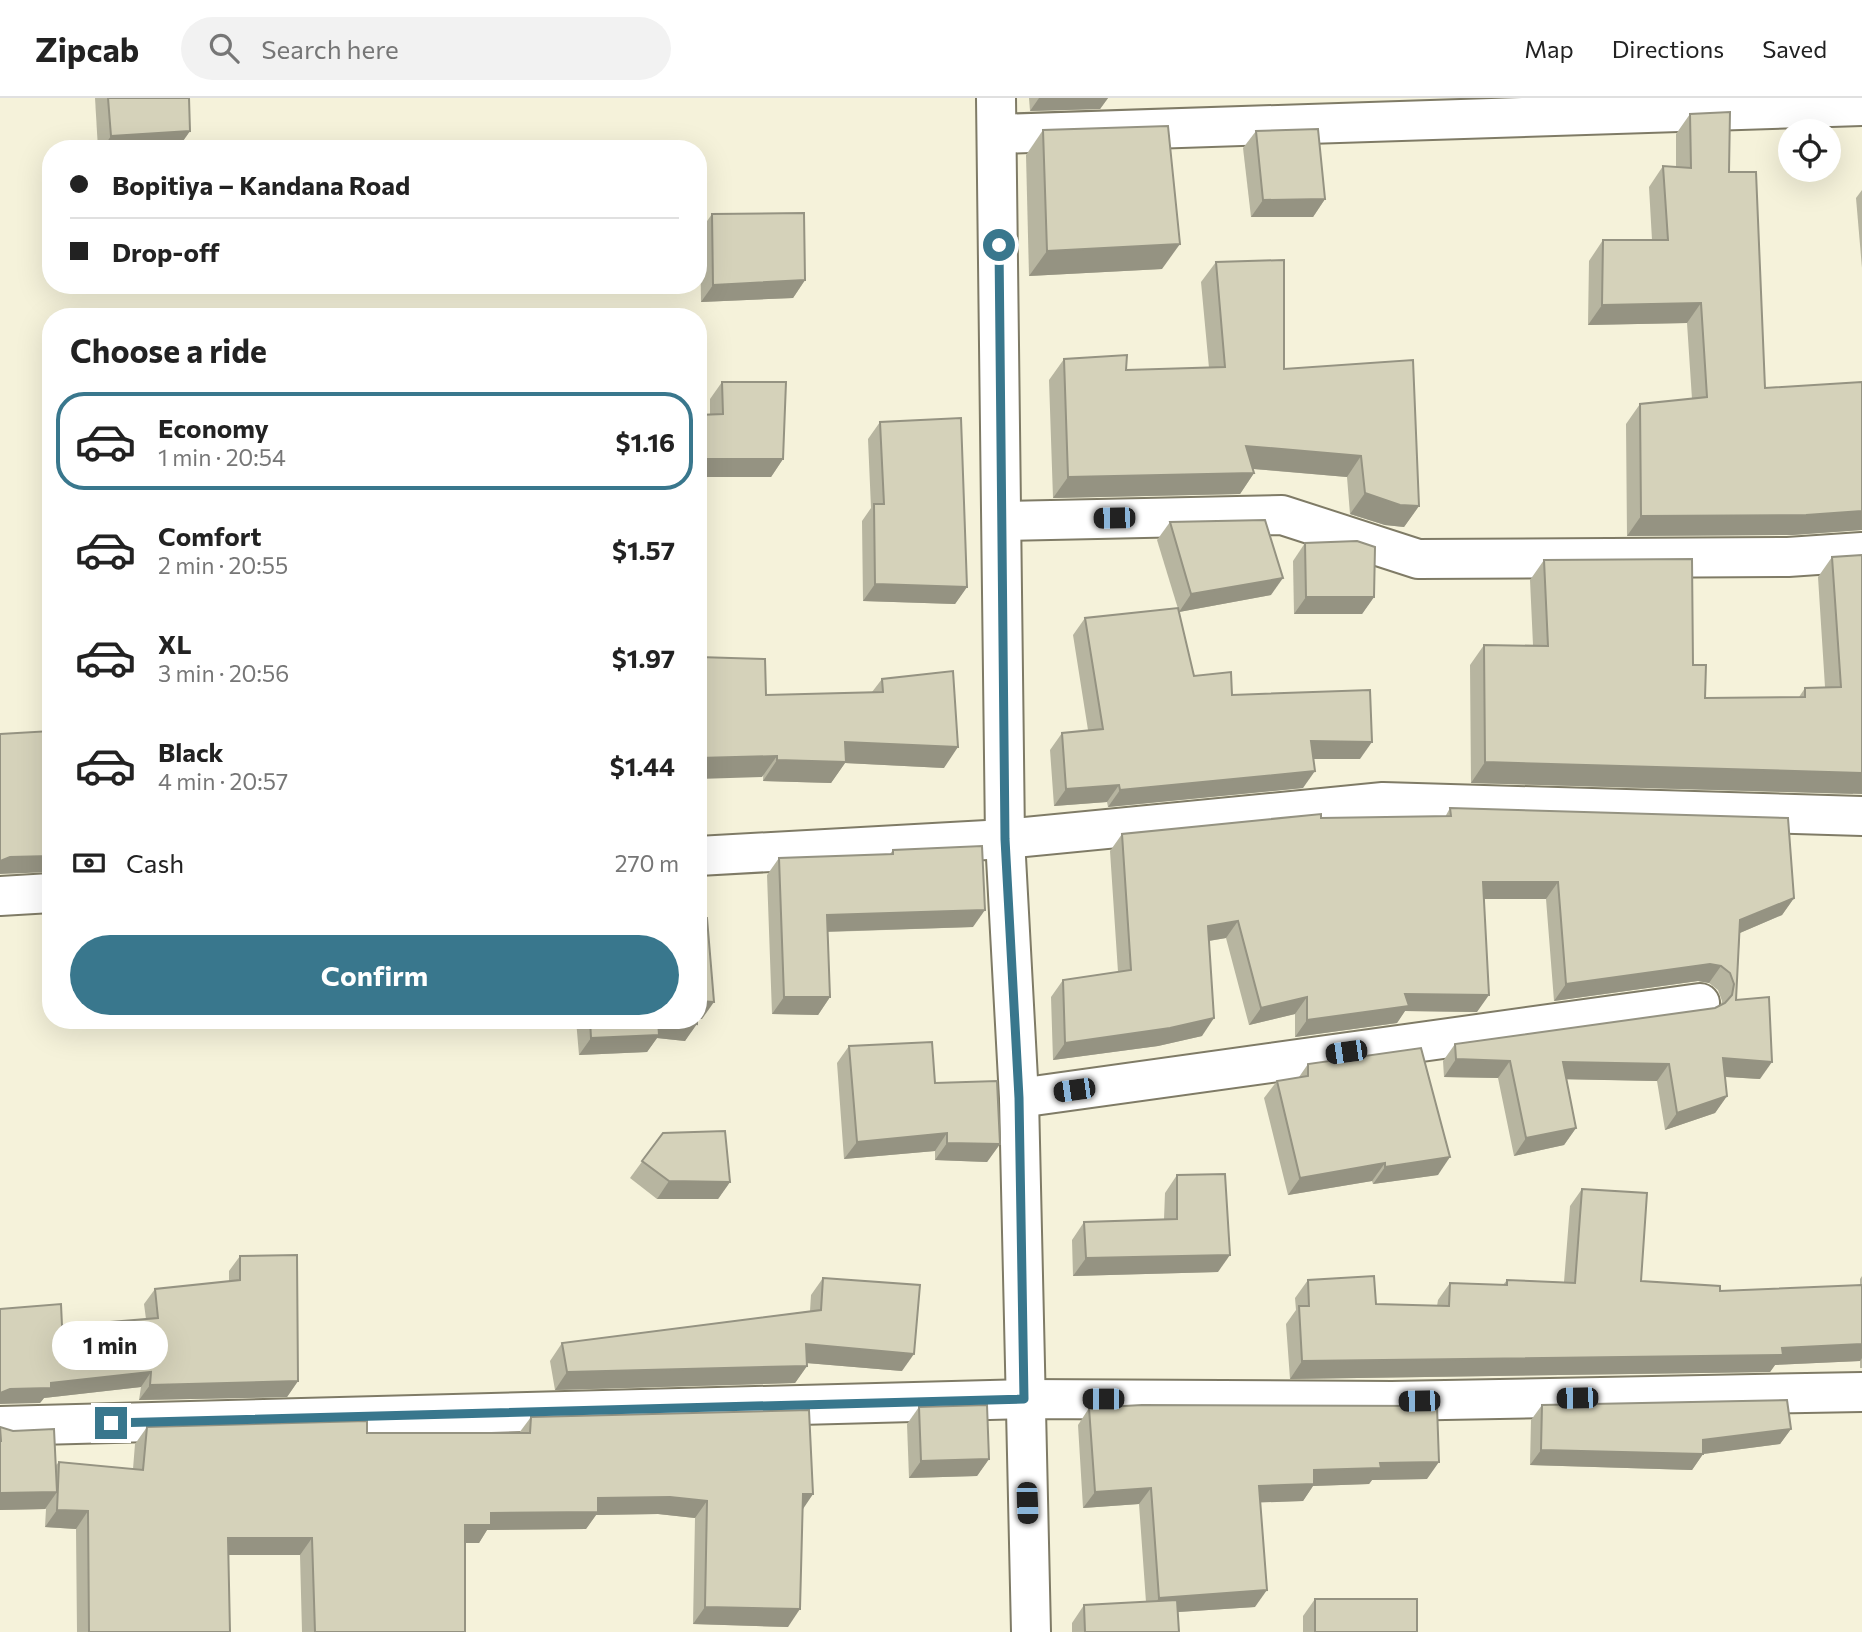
<!DOCTYPE html>
<meta charset="utf-8">
<style>
:root{--surface:#fff;--page:#f2f2f2;--text:#222;--muted:#767676;--line:#e0e0e0;--accent:#39778d}
body{margin:0;font-family:Commissioner,sans-serif;background:var(--page);color:var(--text);height:100vh;display:flex;flex-direction:column;font-size:26px;white-space:nowrap}
*{box-sizing:border-box;margin:0}
p{font-size:23px;color:var(--muted)}
.icon{flex:none;width:38px;height:38px;fill:none;stroke:currentColor;stroke-width:2;stroke-linecap:round;stroke-linejoin:round}
.map{position:relative;flex:1;overflow:hidden}
.side{position:absolute;left:42px;top:210px;width:665px;height:721px;display:flex;flex-direction:column;background:var(--surface);border-radius:28px;box-shadow:0 7px 28px #0002}
.side>*{flex:none}
.top-card{position:absolute;left:42px;top:42px;width:665px;height:154px;border-radius:28px;box-shadow:0 7px 28px #0002;display:grid;align-content:center;height:154px;padding:0 28px;background:var(--surface)}
.fabs{position:absolute;left:1778px;top:21px;display:grid;gap:14px}
.fabs a{display:grid;place-items:center;width:63px;height:63px;border-radius:50%;background:var(--surface);box-shadow:0 7px 28px #0002;font-size:35px}
.end{position:absolute;width:32px;height:32px;margin:-16px;border:9px solid #39778d;background:#fff;box-shadow:0 0 0 4px #fff}
.from{border-radius:50%}
.bubble{position:absolute;height:49px;border-radius:24px;background:var(--surface);box-shadow:0 7px 28px #0002;font-size:23px;font-weight:700;line-height:49px;text-align:center}
.car{position:absolute;width:21px;height:42px;margin:-21px -10px;border-radius:9px;box-shadow:0 0 5px 2px #0007;background:linear-gradient(#222 24%,#8ab4d8 0 40%,#222 0 76%,#8ab4d8 0 86%,#222 0)}
.top-card b{display:flex;align-items:center;gap:24px;height:66px;font-size:26px}
.top-card b+b{border-top:2px solid var(--line)}
.top-card i{width:18px;height:18px;background:var(--text)}
ul{padding:0;list-style:none}
li{display:flex;align-items:center;gap:21px;height:98px;margin:0 14px 10px;padding:0 14px;border:4px solid transparent;border-radius:28px}
li div{flex:1}
li b{display:block;font-size:26px}
li em{font-style:normal;font-weight:700}
li.on{border-color:var(--accent)}
li>.icon{width:63px;height:63px;stroke-width:1.5}
h2{padding:0 28px;font-size:32px;line-height:84px}
.pay{display:flex;align-items:center;gap:18px;height:77px;padding:0 28px;font-size:26px}
.pay p{margin-inline-start:auto}
.button{display:flex;gap:14px;margin-top:auto;padding:14px 28px}
.button a{flex:1;height:80px;border-radius:42px;background:var(--accent);color:#fff;font-size:28px;font-weight:700;line-height:80px;text-align:center}
header{display:flex;align-items:center;gap:42px;box-sizing:border-box;height:98px;padding:0 35px;background:var(--surface);border-bottom:2px solid var(--line)}
header strong{font-size:33px}
nav{display:flex;gap:38px;margin-inline-start:auto;font-size:24px}
.search{width:490px;height:63px;background:var(--page);display:flex;align-items:center;gap:18px;box-sizing:border-box;padding:0 24px;border-radius:38px;color:var(--muted);font-size:26px}
.map>svg:first-child{display:block}
.lines{fill:none;stroke-linecap:round;stroke-linejoin:round}
.minor-casing{stroke:#7f7b66;stroke-width:42}
.minor{stroke:#fff;stroke-width:38}
.wall{fill:#b7b5a0}
.shaded-wall{fill:#959382}
.building{fill:#d5d2ba;stroke:#959382;stroke-width:2}
.route{stroke:#39778d;stroke-width:9}
</style>
<header>
<strong>Zipcab</strong>
<div class="search"><svg class="icon" aria-label="search" viewBox="0 0 24 24"><circle cx="10" cy="10" r="6"/><path d="M15 15l6 6"/></svg>Search here</div>
<nav><a>Map</a><a>Directions</a><a>Saved</a></nav>
</header>
<div class="map">
<svg width="1862" height="1534" viewBox="0 0 1862 1534">
<rect width="100%" height="100%" fill="#f5f2da"/>
<g class="lines">
<defs>
<g id="minor">
<polyline points="996,0 1005,741 1019,1000 1031,1534"/>
<polyline points="997,36 1862,8"/>
<polyline points="1002,423 1282,417 1418,461 1788,459 1862,454"/>
<polyline points="698,758 1005,741 1383,704 1862,718"/>
<polyline points="0,798 51,795"/>
<polyline points="1019,1000 1700,905"/>
<polyline points="0,1328 1024,1301 1392,1303 1862,1294"/>
</g>
</defs>
<use href="#minor" class="minor-casing"/>
<use href="#minor" class="minor"/>
</g>
<g class="wall">
<polygon points="95,0 189,0 190,33 178,50 98,51"/>
<polygon points="1029,0 1108,0 1100,11 1030,13"/>
<polygon points="1690,16 1729,74 1765,290 1862,432 1792,437 1627,438 1626,326 1640,306 1692,301 1687,225 1588,227 1589,163 1603,142 1652,142 1649,89 1663,68 1676,69 1676,36"/>
<polygon points="1043,32 1162,171 1029,178 1026,57"/>
<polygon points="1256,33 1325,101 1313,119 1251,119 1243,50"/>
<polygon points="1862,92 1862,170 1856,100"/>
<polygon points="712,116 805,182 793,200 701,204 700,133"/>
<polygon points="1216,164 1284,271 1419,408 1404,429 1385,427 1350,416 1347,379 1253,371 1254,375 1240,396 1053,400 1049,282 1064,261 1126,272 1209,270 1201,184"/>
<polygon points="722,284 783,361 771,379 698,379 710,316 710,301"/>
<polygon points="880,324 967,489 955,506 863,503 862,423 871,410 868,341"/>
<polygon points="1170,424 1271,497 1179,514 1157,442"/>
<polygon points="1305,445 1374,499 1362,516 1294,516 1293,463"/>
<polygon points="1832,459 1853,696 1471,685 1470,567 1484,547 1533,547 1530,482 1544,462 1693,567 1705,600 1799,599 1805,590 1825,589 1818,479"/>
<polygon points="1085,520 1194,578 1360,661 1313,661 1303,690 1108,709 1107,704 1054,708 1050,652 1062,635 1088,632 1073,537"/>
<polygon points="882,581 944,670 845,665 831,685 763,683 766,597 872,594"/>
<polygon points="1450,710 1794,800 1782,817 1740,835 1736,902 1760,981 1725,979 1727,998 1715,1015 1665,1032 1657,983 1566,981 1576,1030 1564,1047 1514,1058 1498,980 1444,979 1443,963 1455,946 1715,910 1721,907 1722,903 1718,892 1709,885 1698,883 1554,903 1546,801 1484,801 1477,914 1405,913 1397,925 1295,939 1295,916 1249,927 1226,840 1209,843 1202,938 1158,948 1053,962 1051,899 1063,882 1118,874 1110,753 1122,736 1321,720 1445,719"/>
<polygon points="893,752 973,829 828,834 830,899 818,917 772,916 767,777 779,760 890,756"/>
<polygon points="576,922 697,922 685,943 657,940 647,954 579,957"/>
<polygon points="849,948 935,985 1000,1046 987,1064 935,1062 935,1053 844,1061 837,965"/>
<polygon points="1308,966 1438,1077 1373,1086 1372,1083 1288,1097 1264,1000 1277,983 1299,979"/>
<polygon points="663,1035 730,1084 718,1101 657,1101 630,1080"/>
<polygon points="1177,1077 1218,1174 1073,1178 1072,1142 1084,1124 1164,1121 1165,1095"/>
<polygon points="1582,1091 1641,1183 1720,1193 1860,1187 1860,1181 1862,1178 1862,1270 1860,1270 1860,1263 1775,1267 1770,1274 1290,1281 1286,1226 1296,1212 1295,1200 1308,1182 1376,1206 1437,1208 1438,1202 1450,1185 1503,1187 1507,1182 1564,1184 1570,1108"/>
<polygon points="240,1158 298,1283 287,1299 139,1302 141,1289 44,1300 40,1305 62,1228 146,1221 144,1206 155,1191 229,1183 229,1173"/>
<polygon points="823,1180 902,1273 807,1265 807,1268 795,1285 555,1292 550,1263 562,1245 810,1213 811,1197"/>
<polygon points="1542,1307 1791,1331 1780,1346 1703,1356 1692,1372 1530,1367 1531,1322"/>
<polygon points="919,1309 989,1361 977,1378 909,1380 907,1326"/>
<polygon points="1089,1310 1427,1381 1372,1382 1369,1386 1313,1388 1303,1403 1260,1404 1255,1509 1178,1514 1179,1534 1072,1534 1072,1525 1084,1507 1146,1504 1139,1406 1083,1410 1078,1327"/>
<polygon points="531,1319 813,1396 802,1411 788,1529 693,1526 695,1420 658,1416 596,1417 586,1431 487,1432 479,1445 465,1445 465,1534 302,1534 300,1457 228,1457 230,1534 77,1534 76,1431 45,1429 46,1411 0,1412 0,1329 56,1367 59,1364 133,1371 135,1346 147,1329 367,1335 519,1335"/>
<polygon points="1315,1501 1417,1534 1303,1534 1303,1518"/>
</g>
<g class="shaded-wall">
<polygon points="1039,0 1108,0 1100,11 1030,13"/>
<polygon points="190,33 178,50 102,51 111,38"/>
<polygon points="1325,101 1313,119 1251,119 1263,102"/>
<polygon points="1180,146 1162,171 1029,178 1047,153"/>
<polygon points="805,182 793,200 701,204 713,187"/>
<polygon points="1701,205 1687,225 1588,227 1602,207"/>
<polygon points="1246,348 1361,358 1347,379 1231,369"/>
<polygon points="698,361 783,361 771,379 698,379"/>
<polygon points="1254,375 1240,396 1053,400 1068,379"/>
<polygon points="1365,395 1419,408 1404,429 1385,427 1350,416"/>
<polygon points="1862,413 1862,432 1792,437 1627,438 1641,418"/>
<polygon points="1283,480 1271,497 1179,514 1191,496"/>
<polygon points="875,486 967,489 955,506 863,503"/>
<polygon points="1306,499 1374,499 1362,516 1294,516"/>
<polygon points="1311,643 1372,644 1360,661 1299,661"/>
<polygon points="845,644 958,649 944,670 845,665 831,685 763,683 777,662"/>
<polygon points="777,658 762,679 698,681 698,660"/>
<polygon points="1485,664 1862,675 1862,696 1471,685"/>
<polygon points="1315,673 1303,690 1108,709 1120,692"/>
<polygon points="1119,687 1107,704 1054,708 1066,691"/>
<polygon points="51,758 51,774 0,776 0,763 10,759"/>
<polygon points="1483,784 1558,784 1546,801 1471,801"/>
<polygon points="1794,800 1782,817 1728,840 1740,822"/>
<polygon points="985,812 973,829 815,834 827,817"/>
<polygon points="1238,823 1226,840 1196,845 1208,828"/>
<polygon points="1710,866 1721,868 1709,885 1698,883 1554,903 1566,886"/>
<polygon points="1405,896 1489,897 1477,914 1405,913 1397,925 1295,939 1307,922"/>
<polygon points="784,899 830,899 818,917 772,916"/>
<polygon points="1307,899 1295,916 1249,927 1261,910"/>
<polygon points="698,903 714,904 702,921 698,921"/>
<polygon points="1214,920 1202,938 1158,948 1053,962 1065,945"/>
<polygon points="658,922 697,926 685,943 657,940 647,954 579,957 591,940"/>
<polygon points="1723,960 1772,964 1760,981 1711,978"/>
<polygon points="1456,961 1510,963 1498,980 1444,979"/>
<polygon points="1563,964 1669,966 1657,983 1551,981"/>
<polygon points="1727,998 1715,1015 1665,1032 1677,1015"/>
<polygon points="1576,1030 1564,1047 1514,1058 1526,1040"/>
<polygon points="947,1035 935,1053 844,1061 857,1044"/>
<polygon points="947,1045 1000,1046 987,1064 935,1062"/>
<polygon points="1450,1059 1438,1077 1373,1086 1385,1069"/>
<polygon points="1385,1065 1372,1083 1288,1097 1300,1080"/>
<polygon points="669,1083 730,1084 718,1101 657,1101"/>
<polygon points="1230,1157 1218,1174 1073,1178 1086,1160"/>
<polygon points="806,1246 914,1256 902,1273 794,1264"/>
<polygon points="1862,1246 1862,1260 1860,1263 1775,1267 1770,1274 1290,1281 1302,1263 1782,1250"/>
<polygon points="807,1268 795,1285 555,1292 567,1274"/>
<polygon points="151,1274 141,1289 44,1300 40,1305 0,1306 0,1295 10,1291 51,1285"/>
<polygon points="298,1283 287,1299 139,1302 150,1287"/>
<polygon points="1791,1331 1780,1346 1703,1356 1692,1372 1530,1367 1541,1352 1703,1342"/>
<polygon points="989,1361 977,1378 909,1380 921,1363"/>
<polygon points="1439,1364 1427,1381 1372,1382 1369,1386 1313,1388 1303,1403 1247,1405 1259,1388 1314,1372 1380,1365"/>
<polygon points="1151,1390 1139,1406 1083,1410 1095,1394"/>
<polygon points="57,1394 45,1411 0,1412 0,1395"/>
<polygon points="803,1396 813,1396 801,1414"/>
<polygon points="670,1399 707,1403 695,1420 658,1416 596,1417 586,1431 487,1432 479,1445 452,1445 465,1427 491,1415 598,1400"/>
<polygon points="57,1412 88,1413 76,1431 45,1429"/>
<polygon points="228,1440 312,1440 300,1457 216,1457"/>
<polygon points="1267,1492 1255,1509 1147,1516 1159,1500"/>
<polygon points="705,1509 800,1511 788,1529 693,1526"/>
</g>
<g class="building">
<polygon points="108,0 189,0 190,33 111,38"/>
<polygon points="1730,14 1729,74 1756,74 1765,290 1862,284 1862,413 1806,417 1641,418 1640,306 1707,299 1701,205 1602,207 1603,142 1668,142 1663,68 1691,70 1690,16"/>
<polygon points="1168,28 1180,146 1047,153 1043,32"/>
<polygon points="1318,31 1325,101 1263,102 1256,33"/>
<polygon points="804,115 805,182 713,187 712,116"/>
<polygon points="1284,162 1284,271 1413,262 1419,408 1400,407 1365,395 1361,358 1246,348 1254,375 1068,379 1064,261 1127,257 1126,272 1225,269 1216,164"/>
<polygon points="722,284 786,284 783,361 698,361 698,317 723,316"/>
<polygon points="961,320 967,489 875,486 874,406 884,406 880,324"/>
<polygon points="1265,422 1283,480 1191,496 1170,424"/>
<polygon points="1357,443 1375,449 1374,499 1306,499 1305,445"/>
<polygon points="1862,457 1862,675 1485,664 1484,547 1548,548 1544,462 1692,461 1693,567 1706,567 1705,600 1805,599 1805,590 1841,589 1832,459"/>
<polygon points="1178,510 1194,578 1231,574 1232,597 1370,592 1372,644 1311,643 1315,673 1120,692 1119,687 1066,691 1062,635 1103,631 1085,520"/>
<polygon points="698,559 765,561 766,597 883,594 882,581 953,573 958,649 845,644 846,664 777,662 777,658 698,660"/>
<polygon points="51,633 51,758 10,759 0,763 0,636"/>
<polygon points="1450,710 1788,720 1794,800 1740,822 1736,902 1769,899 1772,964 1723,960 1727,998 1677,1015 1669,966 1563,964 1576,1030 1526,1040 1510,963 1456,961 1455,946 1715,910 1725,905 1732,897 1734,886 1730,875 1721,868 1710,866 1566,886 1558,784 1483,784 1489,897 1405,896 1409,908 1307,922 1307,899 1261,910 1238,823 1208,828 1214,920 1170,930 1065,945 1063,882 1131,872 1122,736 1321,716 1321,720 1451,718"/>
<polygon points="982,748 985,812 827,817 830,899 784,899 779,760 893,756 893,752"/>
<polygon points="707,820 714,904 698,903 698,821"/>
<polygon points="590,922 658,922 659,937 591,940"/>
<polygon points="668,922 697,922 697,926"/>
<polygon points="932,944 935,985 997,983 1000,1046 947,1045 947,1035 857,1044 849,948"/>
<polygon points="1421,950 1450,1059 1385,1069 1385,1065 1300,1080 1277,983 1308,978 1308,966"/>
<polygon points="725,1033 730,1084 669,1083 642,1063 663,1035"/>
<polygon points="1225,1076 1230,1157 1086,1160 1084,1124 1177,1121 1177,1077"/>
<polygon points="1582,1091 1647,1095 1641,1183 1720,1188 1720,1193 1862,1187 1862,1246 1782,1250 1783,1257 1302,1263 1299,1208 1309,1208 1308,1182 1374,1178 1376,1206 1449,1208 1450,1185 1507,1187 1507,1182 1575,1185"/>
<polygon points="297,1157 298,1283 150,1287 151,1274 51,1285 51,1290 10,1291 0,1295 0,1211 61,1206 62,1228 158,1220 155,1191 240,1182 240,1158"/>
<polygon points="823,1180 920,1187 914,1256 806,1246 807,1268 567,1274 562,1245 821,1212"/>
<polygon points="1787,1302 1791,1331 1703,1342 1703,1356 1541,1352 1542,1307"/>
<polygon points="987,1307 989,1361 921,1363 919,1309"/>
<polygon points="1142,1307 1437,1308 1439,1364 1380,1365 1381,1370 1314,1372 1314,1386 1259,1388 1267,1492 1159,1500 1151,1390 1095,1394 1089,1310"/>
<polygon points="809,1312 813,1396 803,1396 800,1511 705,1509 707,1403 670,1399 598,1400 598,1414 491,1415 491,1427 465,1427 465,1534 315,1534 312,1440 228,1440 230,1534 89,1534 88,1413 57,1412 59,1364 143,1372 147,1329 367,1323 367,1335 530,1335 531,1319"/>
<polygon points="0,1329 13,1333 54,1331 57,1394 0,1395 0,1343 1,1343"/>
<rect x="1315" y="1501" width="102" height="33"/>
<polygon points="1177,1502 1179,1534 1085,1534 1084,1507"/>
</g>
<g class="lines">
<polyline class="route" points="111,1325 1024,1301 1019,1000 1005,741 999,147"/>
</g>
</svg>
<div class="fabs">
<a><svg class="icon" aria-label="locate" viewBox="0 0 24 24"><circle cx="12" cy="12" r="6"/><path d="M12 2v4M12 18v4M2 12h4M18 12h4"/></svg></a>
</div>
<i class="end from" style="left:999px;top:147px"></i>
<i class="end" style="left:111px;top:1325px"></i>
<div class="bubble" style="left:52px;top:1223px;width:116px">1 min</div>
<i class="car" style="left:1114px;top:420px;rotate:269deg"></i>
<i class="car" style="left:1346px;top:954px;rotate:262deg"></i>
<i class="car" style="left:1074px;top:992px;rotate:262deg"></i>
<i class="car" style="left:1577px;top:1300px;rotate:269deg"></i>
<i class="car" style="left:1103px;top:1301px;rotate:270deg"></i>
<i class="car" style="left:1419px;top:1303px;rotate:269deg"></i>
<i class="car" style="left:1027px;top:1405px;rotate:178deg"></i>
<div class="top-card">
<b><i class="from"></i>Bopitiya – Kandana Road</b>
<b><i></i>Drop-off</b>
</div>
<section class="side">
<h2>Choose a ride</h2>
<ul>
<li class="on"><svg class="icon" aria-label="car" viewBox="0 0 24 24"><path d="M5 17H2v-5l4-1 3-4h7l3 4 3 1v5h-3M9 17h6M6 11h13"/><circle cx="7" cy="17" r="2"/><circle cx="17" cy="17" r="2"/></svg><div><b>Economy</b><p>1 min · 20:54</p></div><em>$1.16</em></li>
<li><svg class="icon" aria-label="car" viewBox="0 0 24 24"><path d="M5 17H2v-5l4-1 3-4h7l3 4 3 1v5h-3M9 17h6M6 11h13"/><circle cx="7" cy="17" r="2"/><circle cx="17" cy="17" r="2"/></svg><div><b>Comfort</b><p>2 min · 20:55</p></div><em>$1.57</em></li>
<li><svg class="icon" aria-label="car" viewBox="0 0 24 24"><path d="M5 17H2v-5l4-1 3-4h7l3 4 3 1v5h-3M9 17h6M6 11h13"/><circle cx="7" cy="17" r="2"/><circle cx="17" cy="17" r="2"/></svg><div><b>XL</b><p>3 min · 20:56</p></div><em>$1.97</em></li>
<li><svg class="icon" aria-label="car" viewBox="0 0 24 24"><path d="M5 17H2v-5l4-1 3-4h7l3 4 3 1v5h-3M9 17h6M6 11h13"/><circle cx="7" cy="17" r="2"/><circle cx="17" cy="17" r="2"/></svg><div><b>Black</b><p>4 min · 20:57</p></div><em>$1.44</em></li>
</ul>
<div class="pay"><svg class="icon" aria-label="cash" viewBox="0 0 24 24"><path d="M3 7h18v10H3z"/><circle cx="12" cy="12" r="2"/></svg>Cash<p>270 m</p></div>
<div class="button"><a>Confirm</a></div>
</section>
</div>
